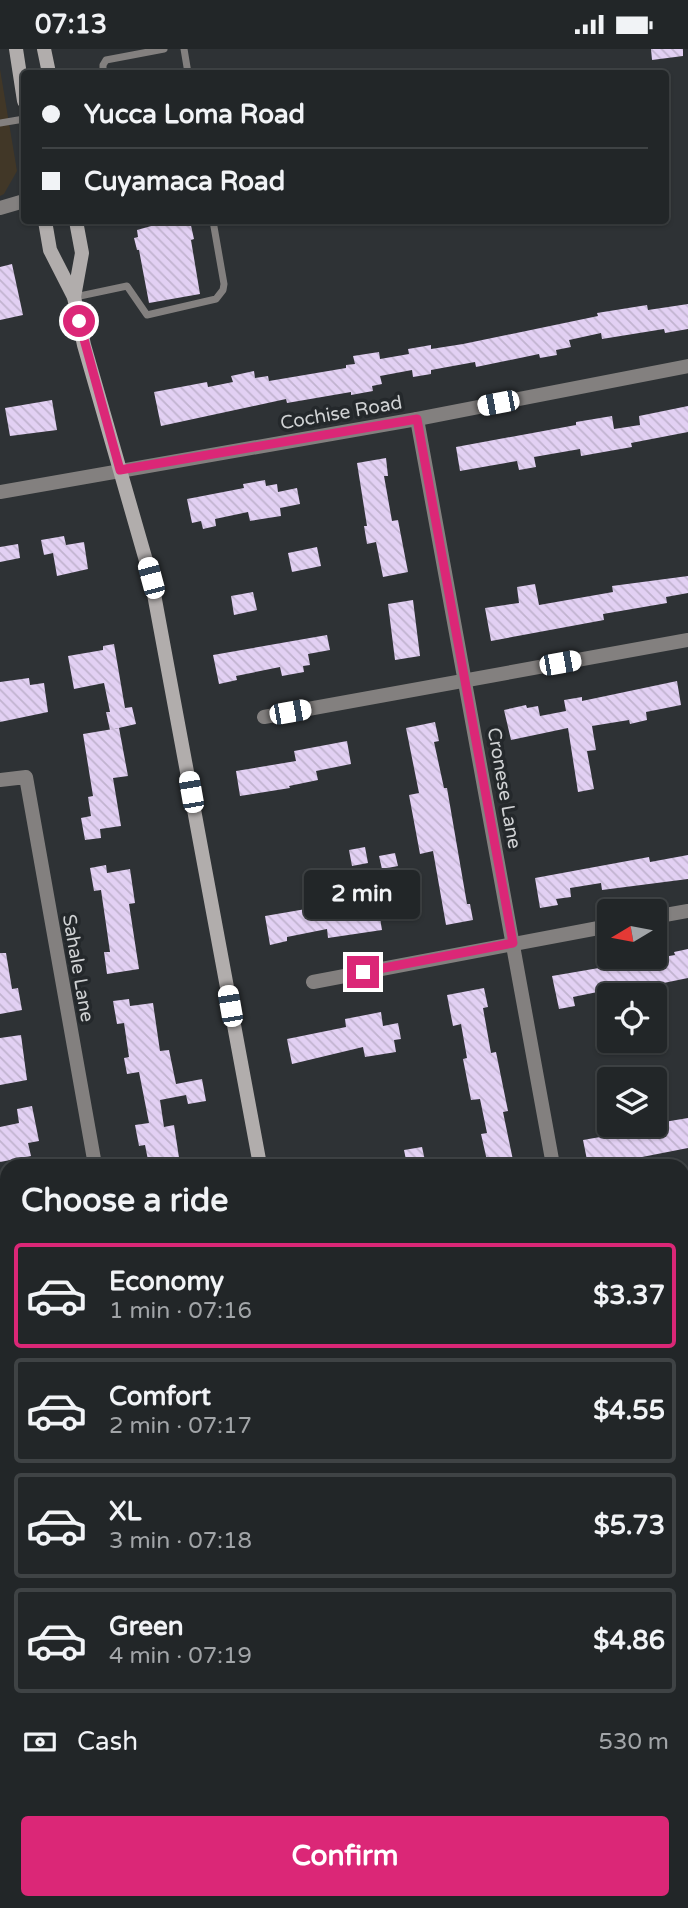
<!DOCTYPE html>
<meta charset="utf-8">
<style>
:root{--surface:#222628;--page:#2a2e30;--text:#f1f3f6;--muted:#a2a5a8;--line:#3f4345;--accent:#db2777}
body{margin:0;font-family:"Varela Round",sans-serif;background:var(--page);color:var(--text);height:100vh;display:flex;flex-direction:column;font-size:26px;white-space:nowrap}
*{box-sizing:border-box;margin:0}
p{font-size:23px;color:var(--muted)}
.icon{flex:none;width:38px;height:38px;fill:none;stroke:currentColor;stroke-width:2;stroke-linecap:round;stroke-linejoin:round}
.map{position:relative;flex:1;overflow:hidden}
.drawer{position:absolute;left:0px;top:1110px;width:690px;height:751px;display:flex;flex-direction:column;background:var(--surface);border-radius:21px 21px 0 0;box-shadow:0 2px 5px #0004,0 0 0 2px var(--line)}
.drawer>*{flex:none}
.banner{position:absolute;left:21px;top:21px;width:648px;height:154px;border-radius:7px;box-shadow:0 2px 5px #0004,0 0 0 2px var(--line);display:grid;align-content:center;height:154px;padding:0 21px;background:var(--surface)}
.needle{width:46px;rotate:260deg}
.controls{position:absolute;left:597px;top:850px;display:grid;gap:14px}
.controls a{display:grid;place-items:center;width:70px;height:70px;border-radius:7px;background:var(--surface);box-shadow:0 2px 5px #0004,0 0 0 2px var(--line);font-size:35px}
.end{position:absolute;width:32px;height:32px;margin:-16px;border:9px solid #db2777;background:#fff;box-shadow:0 0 0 4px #fff}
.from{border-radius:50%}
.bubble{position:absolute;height:49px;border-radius:7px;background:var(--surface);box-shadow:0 2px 5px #0004,0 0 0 2px var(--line);font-size:23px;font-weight:800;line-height:49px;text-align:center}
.car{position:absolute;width:21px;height:42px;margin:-21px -10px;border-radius:9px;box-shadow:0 0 5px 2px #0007;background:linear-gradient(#fff 24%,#345 0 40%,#fff 0 76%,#345 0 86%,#fff 0)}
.banner b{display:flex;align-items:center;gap:24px;height:66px;font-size:26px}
.banner b+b{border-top:2px solid var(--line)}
.banner i{width:18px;height:18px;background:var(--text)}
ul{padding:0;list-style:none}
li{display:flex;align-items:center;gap:21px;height:105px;margin:0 14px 10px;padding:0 7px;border:4px solid var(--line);border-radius:7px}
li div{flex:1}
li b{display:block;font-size:26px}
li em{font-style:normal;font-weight:800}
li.active{border-color:var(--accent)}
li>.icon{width:63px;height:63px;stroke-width:1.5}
h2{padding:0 21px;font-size:32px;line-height:84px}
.pay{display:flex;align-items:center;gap:18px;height:77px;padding:0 21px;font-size:26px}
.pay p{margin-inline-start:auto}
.primary-button{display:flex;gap:14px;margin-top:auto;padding:14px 21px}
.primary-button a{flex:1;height:80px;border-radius:7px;background:var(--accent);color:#fff;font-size:28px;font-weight:800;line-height:80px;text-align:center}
.status{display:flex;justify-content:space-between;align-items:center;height:49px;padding:0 35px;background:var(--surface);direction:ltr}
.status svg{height:19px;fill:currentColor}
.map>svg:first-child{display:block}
.commercial{fill:#413727}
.building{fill:url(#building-back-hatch)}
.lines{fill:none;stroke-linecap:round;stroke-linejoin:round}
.service{stroke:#83807f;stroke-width:7}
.minor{stroke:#83807f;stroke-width:14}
.secondary{stroke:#b1adac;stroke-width:14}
.route{stroke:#db2777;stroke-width:9}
.labels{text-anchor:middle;stroke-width:7;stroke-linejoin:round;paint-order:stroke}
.street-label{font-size:19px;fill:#d0d2d4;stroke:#24282b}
</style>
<div class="status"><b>07:13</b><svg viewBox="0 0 49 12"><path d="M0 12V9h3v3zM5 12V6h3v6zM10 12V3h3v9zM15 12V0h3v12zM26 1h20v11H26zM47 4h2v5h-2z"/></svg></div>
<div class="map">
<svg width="688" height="1859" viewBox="0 0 688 1859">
<defs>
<pattern id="building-back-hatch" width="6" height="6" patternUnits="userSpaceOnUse" patternTransform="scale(1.75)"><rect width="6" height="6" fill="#e2d0f3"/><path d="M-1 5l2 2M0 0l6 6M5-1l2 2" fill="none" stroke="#c1b3cf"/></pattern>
</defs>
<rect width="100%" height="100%" fill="#2e3235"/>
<polygon class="commercial" points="0,20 17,122 4,145 0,147"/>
<g class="building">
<polygon points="651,0 683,0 683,7 652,11"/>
<polygon points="169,172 190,172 194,190 191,191 200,245 149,254 139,201 137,201 134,189 138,188 137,181"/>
<polygon points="12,215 23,266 0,271 0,218"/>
<polygon points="688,255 688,280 665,284 664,280 602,290 601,284 569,291 571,298 556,301 557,306 540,309 539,305 476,318 475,313 431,321 431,325 413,328 412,321 380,327 382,335 372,337 373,342 351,346 351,343 287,354 286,350 161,377 154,343 207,333 208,338 233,333 231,327 254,322 255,329 268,327 269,332 346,319 346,316 355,315 353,307 379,303 380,310 409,305 408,300 431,296 431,300 463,295 598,267 597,264 647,256 648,261"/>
<polygon points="52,351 57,381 10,387 5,359"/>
<polygon points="688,357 688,383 631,394 632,398 581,407 580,400 534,408 536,418 519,421 517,412 460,422 456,398 576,376 576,373 612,367 614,380 640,376 639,367"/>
<polygon points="386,409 388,427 384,427 392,472 398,471 408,523 383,528 376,493 367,495 364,477 367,477 357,414"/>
<polygon points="265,431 266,437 277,435 278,443 297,439 300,455 280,459 281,467 250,472 248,463 215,470 216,477 203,480 201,472 192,474 187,450 244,439 243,435"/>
<polygon points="64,487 66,496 84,493 88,520 57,527 53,504 44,506 41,491"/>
<polygon points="18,495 20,509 0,513 0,498"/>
<polygon points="317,498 321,517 292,523 288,504"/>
<polygon points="688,527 688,544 666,548 667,554 603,565 604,571 491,592 485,559 519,554 517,538 535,535 539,556 613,543 612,537"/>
<polygon points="253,543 257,561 234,566 231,547"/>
<polygon points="413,551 420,607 395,611 388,555"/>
<polygon points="327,586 330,601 308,605 310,616 303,617 304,623 282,627 280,618 236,627 237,631 219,635 213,606"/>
<polygon points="114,595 125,659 132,658 136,675 110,681 106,663 110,663 104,634 74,640 68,607 103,601 103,597"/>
<polygon points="29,629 30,636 44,634 48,663 0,673 0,633"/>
<polygon points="677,632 681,656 646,663 647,671 630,675 629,671 592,677 596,701 587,702 594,740 578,743 568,679 511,691 504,661 526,656 527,659 538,657 540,667 566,662 564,651 582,648 582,652"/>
<polygon points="435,673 439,692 434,693 444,739 447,739 467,855 470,855 473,871 446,876 433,802 420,805 409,746 419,744 406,679"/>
<polygon points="119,679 128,727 113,729 121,777 100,780 101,789 85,791 81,769 91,767 88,748 93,747 83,685"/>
<polygon points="347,692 351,715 316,722 318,731 289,737 290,739 240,747 236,722 296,712 294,702"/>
<polygon points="365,798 368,814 352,817 349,801"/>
<polygon points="395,804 398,817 382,820 379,807"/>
<polygon points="688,806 688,830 602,841 601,834 570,839 571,848 556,850 558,856 540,859 535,829 649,808 650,813"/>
<polygon points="106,816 107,824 130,820 135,854 129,855 139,920 107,925 104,903 110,903 101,841 94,842 90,819"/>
<polygon points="341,854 342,862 378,857 382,881 328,889 327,880 287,888 287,892 270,896 265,867"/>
<polygon points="688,900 688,929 649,937 650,944 635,947 629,947 628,941 618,943 617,939 573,948 575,957 559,960 552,927 675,906 674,903"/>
<polygon points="0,904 6,904 12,940 18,939 22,961 0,965"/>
<polygon points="484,939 488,958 483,959 491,1004 496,1003 508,1062 503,1063 514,1116 488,1116 481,1085 487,1084 480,1050 471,1051 463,1010 467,1009 461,975 453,977 447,946"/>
<polygon points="129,950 130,957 153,954 160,1002 169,1001 176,1035 202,1030 206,1052 188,1055 186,1046 160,1051 164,1078 174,1076 180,1115 149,1116 145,1096 139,1097 135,1076 149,1074 139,1023 127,1025 124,1009 129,1008 124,974 117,975 113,952"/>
<polygon points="381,963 383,977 398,974 401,990 394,991 396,1003 365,1008 363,998 292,1015 287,990 346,978 345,970"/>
<polygon points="21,986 27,1031 0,1036 0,989"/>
<polygon points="32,1057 39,1092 28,1094 31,1107 0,1113 0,1078 19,1074 17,1060"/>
<polygon points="688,1069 688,1099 637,1109 638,1112 615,1116 588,1116 583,1091 606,1087 604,1080 617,1077 619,1085 646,1079 646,1076"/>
<polygon points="422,1098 426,1116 407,1116 404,1101"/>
</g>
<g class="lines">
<g class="service">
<polyline points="184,0 188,24"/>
<polyline points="103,24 103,16 106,11 164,0"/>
<polyline points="0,74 24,70"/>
<polyline points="75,248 127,237 147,266 216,250 223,241 224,235 213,172"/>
<polyline points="682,1463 688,1462"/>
</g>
<g class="minor">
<polyline points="0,159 24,152"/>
<polyline points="417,370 553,1116"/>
<polyline points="0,443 417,370 688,317"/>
<polyline points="264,668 688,591"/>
<polyline points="0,731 26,728 95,1116"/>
<polyline points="654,868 688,862"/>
<polyline points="313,933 609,877"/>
<polyline points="682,1142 688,1141"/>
<polyline points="0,1291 7,1289"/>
<polyline points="682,1414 688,1413"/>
<polyline points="0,1561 7,1559"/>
<polyline points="210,1853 211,1859"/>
<polyline points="0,1855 8,1859"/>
</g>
<g class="secondary">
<polyline points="16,0 24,52"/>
<polyline points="44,0 49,24"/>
<polyline points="45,172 50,201 74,248 84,296 151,529 260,1116"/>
<polyline points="74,248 82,204 76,172"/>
<polyline points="374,1853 374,1859"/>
</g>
</g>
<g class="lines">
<polyline class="route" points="79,272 120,421 417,370 513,894 363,923"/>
</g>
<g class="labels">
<g class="street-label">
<text transform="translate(341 363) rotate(-10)" y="7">Cochise Road</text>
<text transform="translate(505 739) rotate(80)" y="7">Cronese Lane</text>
<text transform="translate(79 919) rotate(80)" y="7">Sahale Lane</text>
</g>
</g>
</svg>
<div class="controls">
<a><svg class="needle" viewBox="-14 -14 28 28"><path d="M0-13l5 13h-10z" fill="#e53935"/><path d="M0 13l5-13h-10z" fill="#a2a5a8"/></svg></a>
<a><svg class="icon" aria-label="locate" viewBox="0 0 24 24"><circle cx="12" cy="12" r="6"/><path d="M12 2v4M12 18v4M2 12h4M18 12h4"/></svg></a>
<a><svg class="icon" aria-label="layers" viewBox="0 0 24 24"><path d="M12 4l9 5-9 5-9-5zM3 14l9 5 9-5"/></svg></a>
</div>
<i class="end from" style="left:79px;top:272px"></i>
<i class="end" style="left:363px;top:923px"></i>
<div class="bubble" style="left:304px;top:821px;width:116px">2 min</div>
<i class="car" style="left:498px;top:354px;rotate:259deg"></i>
<i class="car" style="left:151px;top:529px;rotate:345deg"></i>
<i class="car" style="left:560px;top:614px;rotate:80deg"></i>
<i class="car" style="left:290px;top:663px;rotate:80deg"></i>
<i class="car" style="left:191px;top:743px;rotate:350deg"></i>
<i class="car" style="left:230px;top:957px;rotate:350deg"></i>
<div class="banner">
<b><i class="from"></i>Yucca Loma Road</b>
<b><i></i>Cuyamaca Road</b>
</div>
<section class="drawer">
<h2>Choose a ride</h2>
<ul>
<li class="active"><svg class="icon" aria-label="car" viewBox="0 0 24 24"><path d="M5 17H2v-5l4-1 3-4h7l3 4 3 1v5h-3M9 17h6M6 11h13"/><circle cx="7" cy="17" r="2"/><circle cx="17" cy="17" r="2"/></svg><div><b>Economy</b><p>1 min · 07:16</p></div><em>$3.37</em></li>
<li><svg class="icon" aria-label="car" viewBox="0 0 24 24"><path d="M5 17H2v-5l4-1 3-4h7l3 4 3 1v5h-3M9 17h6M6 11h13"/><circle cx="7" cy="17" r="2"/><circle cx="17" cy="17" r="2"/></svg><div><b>Comfort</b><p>2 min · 07:17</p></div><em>$4.55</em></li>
<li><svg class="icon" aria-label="car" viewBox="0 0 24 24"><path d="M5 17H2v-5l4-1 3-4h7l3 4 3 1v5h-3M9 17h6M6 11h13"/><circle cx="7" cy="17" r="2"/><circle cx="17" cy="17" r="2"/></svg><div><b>XL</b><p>3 min · 07:18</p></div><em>$5.73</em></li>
<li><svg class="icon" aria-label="car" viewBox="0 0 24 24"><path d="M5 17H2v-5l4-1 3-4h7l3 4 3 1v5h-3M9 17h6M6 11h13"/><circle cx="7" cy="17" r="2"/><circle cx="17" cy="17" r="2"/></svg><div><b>Green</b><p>4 min · 07:19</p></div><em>$4.86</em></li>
</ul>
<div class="pay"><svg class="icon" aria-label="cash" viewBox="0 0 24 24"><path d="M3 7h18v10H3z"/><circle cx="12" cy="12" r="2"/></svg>Cash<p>530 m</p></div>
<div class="primary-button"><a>Confirm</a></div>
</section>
</div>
